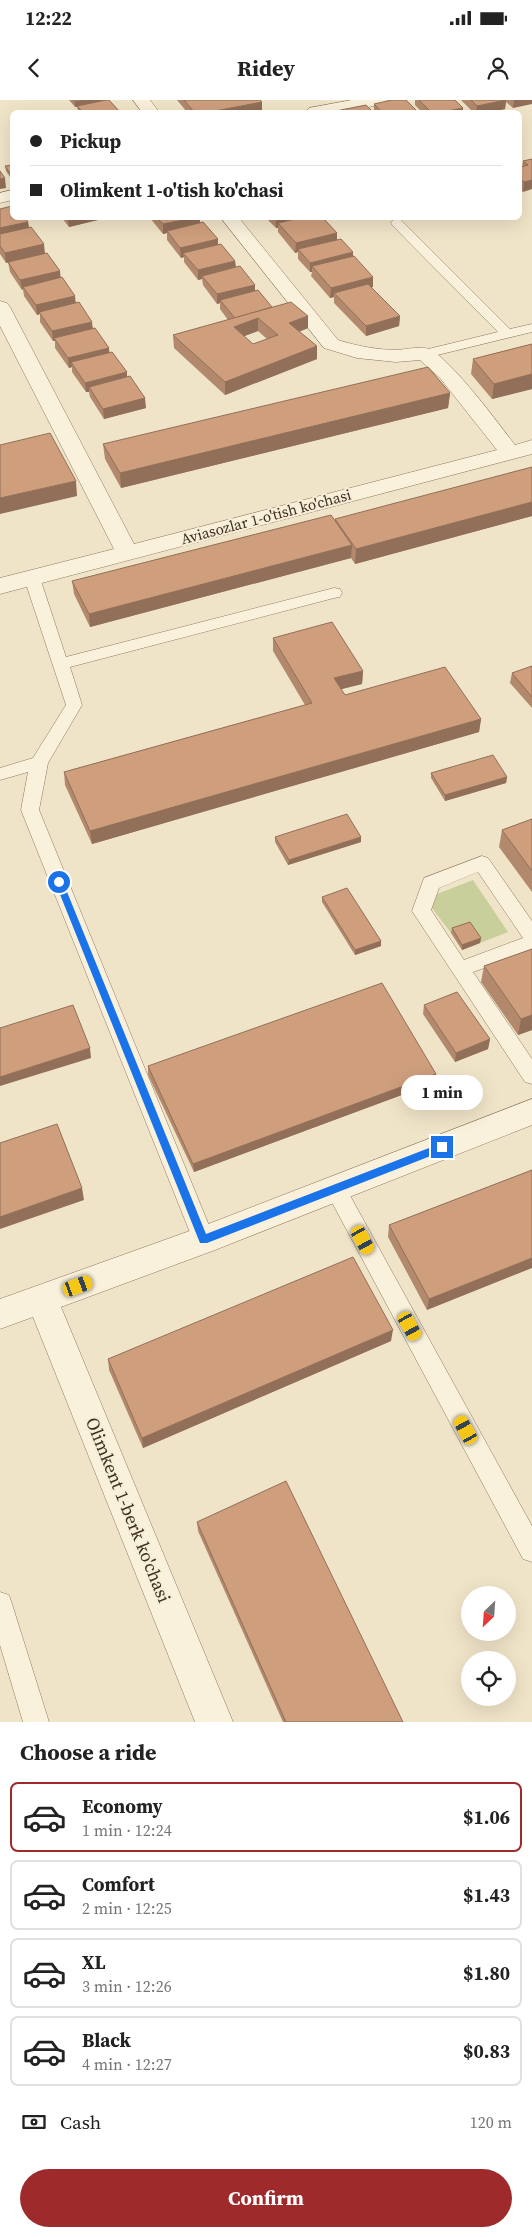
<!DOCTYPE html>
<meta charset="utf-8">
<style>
:root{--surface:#fff;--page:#f6f6f6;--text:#222;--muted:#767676;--line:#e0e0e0;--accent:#9e2a2b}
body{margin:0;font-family:"Source Serif 4",serif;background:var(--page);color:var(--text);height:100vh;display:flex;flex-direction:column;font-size:19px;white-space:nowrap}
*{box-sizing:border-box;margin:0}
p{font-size:16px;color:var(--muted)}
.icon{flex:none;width:28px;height:28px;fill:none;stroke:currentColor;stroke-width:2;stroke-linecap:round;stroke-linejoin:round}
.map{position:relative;height:1622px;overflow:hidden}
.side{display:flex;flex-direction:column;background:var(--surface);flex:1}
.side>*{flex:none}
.top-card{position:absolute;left:10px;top:10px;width:512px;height:110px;border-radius:8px;box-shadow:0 5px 20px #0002;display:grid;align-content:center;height:110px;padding:0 20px;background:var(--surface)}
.needle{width:32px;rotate:205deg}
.tools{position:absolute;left:461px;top:1486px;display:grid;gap:10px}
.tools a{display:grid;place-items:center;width:55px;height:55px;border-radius:50%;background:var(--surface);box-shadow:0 5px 20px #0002;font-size:25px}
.end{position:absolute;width:22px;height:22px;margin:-11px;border:6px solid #1a73e8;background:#fff;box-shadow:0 0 0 2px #fff}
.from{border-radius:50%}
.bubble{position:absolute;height:35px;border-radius:18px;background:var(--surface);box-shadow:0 5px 20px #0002;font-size:16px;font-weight:700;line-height:35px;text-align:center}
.car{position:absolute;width:15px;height:30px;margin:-15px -8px;border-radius:6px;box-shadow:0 0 4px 1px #0007;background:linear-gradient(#f5c518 24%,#345 0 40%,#f5c518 0 76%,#345 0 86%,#f5c518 0)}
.top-card b{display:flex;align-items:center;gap:18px;height:48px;font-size:19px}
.top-card b+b{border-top:1px solid var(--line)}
.top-card i{width:12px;height:12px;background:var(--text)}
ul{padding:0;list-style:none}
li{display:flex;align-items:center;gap:15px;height:70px;margin:0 10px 8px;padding:0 10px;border:2px solid var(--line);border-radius:8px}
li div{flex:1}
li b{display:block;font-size:19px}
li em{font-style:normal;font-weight:700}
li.on{border-color:var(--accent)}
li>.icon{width:45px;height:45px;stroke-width:1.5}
h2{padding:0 20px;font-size:22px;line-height:60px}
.pay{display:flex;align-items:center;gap:12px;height:55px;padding:0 20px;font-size:19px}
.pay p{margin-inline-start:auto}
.cta{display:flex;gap:10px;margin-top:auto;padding:10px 20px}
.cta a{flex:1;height:58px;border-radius:30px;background:var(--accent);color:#fff;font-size:20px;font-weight:700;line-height:58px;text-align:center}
.status{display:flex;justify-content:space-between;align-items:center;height:35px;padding:0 25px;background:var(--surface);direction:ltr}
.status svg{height:14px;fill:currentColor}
header{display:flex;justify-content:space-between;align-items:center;height:65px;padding:0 20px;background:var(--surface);font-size:22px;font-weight:700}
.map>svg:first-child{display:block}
.green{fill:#c9cf9b}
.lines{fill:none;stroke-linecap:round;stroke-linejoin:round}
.lane-casing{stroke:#8d765c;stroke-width:1}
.street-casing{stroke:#8d765c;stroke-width:1}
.lane{fill:#faf1dc;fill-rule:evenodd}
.street{fill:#faf1dc;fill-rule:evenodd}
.wall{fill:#b2896c;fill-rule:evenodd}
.shaded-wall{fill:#916f58}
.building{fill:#cf9f7d;stroke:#916f58;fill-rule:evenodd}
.route{fill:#1a73e8}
.labels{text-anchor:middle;stroke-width:4;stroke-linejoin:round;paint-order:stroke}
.street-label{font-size:15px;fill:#3d2e20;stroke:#f7eed8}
.near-street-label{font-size:18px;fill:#3d2e20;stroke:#f7eed8}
</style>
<div class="status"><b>12:22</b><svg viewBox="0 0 49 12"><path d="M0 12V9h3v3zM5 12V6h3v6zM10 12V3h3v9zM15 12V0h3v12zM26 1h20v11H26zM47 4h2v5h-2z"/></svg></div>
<header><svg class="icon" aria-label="back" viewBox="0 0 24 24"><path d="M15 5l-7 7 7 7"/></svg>Ridey<svg class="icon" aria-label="person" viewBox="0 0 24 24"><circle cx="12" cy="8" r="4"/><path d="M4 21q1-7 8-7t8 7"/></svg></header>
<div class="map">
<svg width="532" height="1622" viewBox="0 0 532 1622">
<rect width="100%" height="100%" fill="#f0e4c8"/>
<polygon class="green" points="473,780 508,832 480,843 451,833 432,808 433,800 437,794"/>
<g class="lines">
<defs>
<g id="lane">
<polygon points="397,119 401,120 510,229 532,224 532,232 425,258 420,257 418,254 420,251 498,232 393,126 391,123 393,120"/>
<polygon points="32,473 38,474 40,478 66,557 334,488 340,489 342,493 340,497 334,498 70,567 82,605 48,663 39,710 215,1140 212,1147 204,1150 196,1147 193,1140 21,710 28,672 0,680 0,668 33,658 66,605 24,478 26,474"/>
<path d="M482,756L488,758L532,821V851L473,872L532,959V984L525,982L412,811L424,778ZM478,772L523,838L464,860L431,810L439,788Z"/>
<polygon points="335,1079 342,1081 532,1426 532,1462 523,1459 328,1095 324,1088 328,1081"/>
<polygon points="0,1492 9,1495 12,1504 49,1622 23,1622 0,1545"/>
</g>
<g id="street">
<polygon points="133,0 150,0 159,12 142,12"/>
<polygon points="352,0 387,0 385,4 340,12 306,12 309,8"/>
<polygon points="12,90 12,100 0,103 0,93"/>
<path d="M221,118H239L338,240C357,246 378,250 398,250C407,249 416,247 425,248C445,250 501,327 515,345L532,340V354L0,494V478L114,449L0,226V201L7,203L10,207L134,444L497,350L440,278L420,260L396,262L357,258L324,248Z"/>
<polygon points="532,999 532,1025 215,1150 61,1207 233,1622 195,1622 33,1217 0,1229 0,1199 198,1128"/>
</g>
</defs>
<use href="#lane" class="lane-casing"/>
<use href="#street" class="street-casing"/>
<use href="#lane" class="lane"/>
<use href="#street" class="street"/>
</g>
<g class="wall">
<polygon points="69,0 109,0 120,12 79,12 78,11 77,7 75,7"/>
<polygon points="177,0 260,0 262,11 255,12 187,12"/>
<polygon points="415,0 455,0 463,12 422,12 415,5"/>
<polygon points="461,0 532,0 513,8 506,2 505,9 490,12 473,12"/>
<polygon points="374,4 418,12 374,12"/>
<polygon points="532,59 523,92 520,89 520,67 522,67 523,61"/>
<polygon points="12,65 12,80 6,71 5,66"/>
<polygon points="0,109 28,122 29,127 45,153 60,171 60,178 93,228 109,248 109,252 127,272 127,277 146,308 104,319 90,297 89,292 86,292 72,272 72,267 69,268 55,248 55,241 53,241 40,222 40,214 37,215 24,196 23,189 22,190 10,172 8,162 6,163 0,154"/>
<polygon points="62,118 106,118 69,127"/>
<path d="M150,118H200V123L218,139V144L235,161L236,167L255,185V191L272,207L308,216V228L299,232L317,259L225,295L174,248L173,235L228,220L220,209V203L217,204L203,185L202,179L198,180L184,162V157L181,158L167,140V133L163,134ZM258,231L267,239L253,244L244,236Z"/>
<polygon points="266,118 323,118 337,133 337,140 353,156 373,187 371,187 400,216 399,226 366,236 334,203 334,197 330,198 311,176 312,172 310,172 298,159 298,152 295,153 278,132 278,128 276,128"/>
<polygon points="532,244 532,289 492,299 471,274 473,259"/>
<polygon points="450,293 448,308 121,388 105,359 103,344"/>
<polygon points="532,367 532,416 355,464 351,458 90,527 74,494 72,481 335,420"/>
<polygon points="273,538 363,571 362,584 341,589 345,595 481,619 479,632 92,744 65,685 64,672 305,605 273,551"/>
<polygon points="532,566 532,608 510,583 512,573"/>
<polygon points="431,673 507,677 506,683 445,701 431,678"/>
<polygon points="532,719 532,792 499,747 502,730"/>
<polygon points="275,737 361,737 361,742 288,765 275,742"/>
<polygon points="322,797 381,841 381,846 355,855 322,802"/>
<polygon points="452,828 481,838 480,843 462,850 451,833"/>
<polygon points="532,849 532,930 518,935 481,882 484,866"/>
<polygon points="424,905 490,939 488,949 455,962 423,914"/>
<polygon points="148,966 436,974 434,983 194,1072 148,975"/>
<polygon points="532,1070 427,1210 388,1137 389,1125"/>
<polygon points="391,1241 143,1348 109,1270 108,1259"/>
<polygon points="197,1422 403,1622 283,1622 198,1431"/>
</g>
<g class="shaded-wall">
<polygon points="84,0 107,0 75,7 75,2"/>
<polygon points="506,0 505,9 490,12 476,12 477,6"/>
<polygon points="514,0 532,0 532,4 513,8"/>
<polygon points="262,2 262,11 255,12 210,12"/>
<polygon points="463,8 463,12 443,12"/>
<polygon points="5,78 6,88 0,89 0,79"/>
<polygon points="532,80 532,89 523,92 524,82"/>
<polygon points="68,118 106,118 69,127"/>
<polygon points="193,118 200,118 200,125 167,131 167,133 163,134 163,124"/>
<polygon points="280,118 318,118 278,123 278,128 276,128 276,119"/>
<polygon points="28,122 29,131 0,138 0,128"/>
<polygon points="337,133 337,142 298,149 298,152 295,153 296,143"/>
<polygon points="218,139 218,149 183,153 184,157 181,158 180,148"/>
<polygon points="44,144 45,154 6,163 5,153"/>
<polygon points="353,152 353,162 312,166 312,172 310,172 310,163"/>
<polygon points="235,161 236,171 202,176 202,179 198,180 198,170"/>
<polygon points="60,171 61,181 23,187 23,189 22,190 20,180"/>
<polygon points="373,177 373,187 337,196 334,193 334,197 330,198 331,188"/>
<polygon points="255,185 255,194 220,200 220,203 217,204 217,194"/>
<polygon points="75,196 76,206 39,212 40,214 37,215 36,205"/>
<polygon points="308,216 308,228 288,236 289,223"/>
<polygon points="400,216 399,226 366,236 366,226"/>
<polygon points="258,218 258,231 234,240 234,227"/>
<polygon points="92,222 93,231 54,238 55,241 53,241 52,231"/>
<polygon points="317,246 317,259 225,295 225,282"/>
<polygon points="109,248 110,258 71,262 72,267 69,268 68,258"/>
<polygon points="127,272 127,282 89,287 89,292 86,292 85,283"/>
<polygon points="532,274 532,289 492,299 494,284"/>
<polygon points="450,293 448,308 121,388 120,373"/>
<polygon points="145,298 146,308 104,319 103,309"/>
<polygon points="76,381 77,396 0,414 0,398"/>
<polygon points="532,402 532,416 355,464 356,449"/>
<polygon points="352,445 351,458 90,527 89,514"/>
<polygon points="363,571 362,584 334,591 334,578"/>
<polygon points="481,619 479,632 92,744 90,731"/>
<polygon points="507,677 506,683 445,701 445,695"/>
<polygon points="361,737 361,742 288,765 289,760"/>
<polygon points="481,838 480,843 462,850 462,845"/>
<polygon points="381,841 381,846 355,855 355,850"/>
<polygon points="532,915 532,930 518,935 521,919"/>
<polygon points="490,939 488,949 455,962 456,953"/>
<polygon points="90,948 91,958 0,986 0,977"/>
<polygon points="436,974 434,983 194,1072 193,1064"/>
<polygon points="82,1088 84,1100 0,1129 0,1117"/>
<polygon points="532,1158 532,1168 427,1210 429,1199"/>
<polygon points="393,1230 391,1241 143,1348 142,1338"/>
</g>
<g class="building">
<polygon points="73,0 84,0 75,2"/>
<polygon points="106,0 109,0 120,12 83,12 77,6"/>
<polygon points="184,0 260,0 262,2 210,12 194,12"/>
<polygon points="392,0 406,0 418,12 382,12 374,4"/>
<polygon points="419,0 455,0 463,8 443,12 431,12"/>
<polygon points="471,0 506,0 477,6"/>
<polygon points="366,5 373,12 337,12 336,11"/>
<polygon points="532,59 532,80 524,82 520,78 520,67 528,65 523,61"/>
<polygon points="12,65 12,76 5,66"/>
<polygon points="0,71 5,78 0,79"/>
<polygon points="12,106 12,118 25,118 28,122 0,128 0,109"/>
<polygon points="157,118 193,118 163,124"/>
<polygon points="299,118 323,118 337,133 296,143 278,123"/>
<polygon points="203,122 218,139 180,148 167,131"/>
<polygon points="31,127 44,144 5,153 0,146 0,134"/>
<polygon points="341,139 353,152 310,163 298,149"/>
<polygon points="221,144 235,161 198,170 183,153"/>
<polygon points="47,153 60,171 20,180 8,162"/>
<polygon points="354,156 373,177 331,188 312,166"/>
<polygon points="240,166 255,185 217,194 202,176"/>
<polygon points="62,177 75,196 36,205 23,187"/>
<polygon points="368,184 400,216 366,226 334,193"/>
<polygon points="258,190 272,207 235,218 220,200"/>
<polygon points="79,202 92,222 52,231 39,212"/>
<path d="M291,202L308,216L289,223L317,246L225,282L173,235ZM258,218L278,235L253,244L234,227Z"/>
<polygon points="95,228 109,248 68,258 54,238"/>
<polygon points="532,244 532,274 494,284 473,259"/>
<polygon points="112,252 127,272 85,283 71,262"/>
<polygon points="428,267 450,293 120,373 103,344"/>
<polygon points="130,276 145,298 103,309 89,287"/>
<polygon points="50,333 76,381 0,398 0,345"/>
<polygon points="532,367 532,402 356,449 335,419"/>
<polygon points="331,415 352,445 89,514 72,481"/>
<polygon points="332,522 363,571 334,578 345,595 445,567 481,619 90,731 64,672 312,603 273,538"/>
<polygon points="532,566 532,597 512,573"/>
<polygon points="493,655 507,677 445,695 431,673"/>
<polygon points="347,714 361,737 289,760 275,737"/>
<polygon points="532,719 532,771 502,730"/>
<polygon points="347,788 381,841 355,850 322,797"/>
<polygon points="470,822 481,838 462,845 452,828"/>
<polygon points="532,849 532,915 521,919 484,866"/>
<polygon points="382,883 436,974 193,1064 148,966"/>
<polygon points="457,892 490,939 456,953 424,905"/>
<polygon points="73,905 90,948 0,977 0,928"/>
<polygon points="57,1024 82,1088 0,1117 0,1043"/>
<polygon points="532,1070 532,1158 429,1199 389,1125"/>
<polygon points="353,1157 393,1230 142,1338 108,1259"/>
<polygon points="286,1381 403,1622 286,1622 197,1422"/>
</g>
<polygon class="route" points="59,779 63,782 206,1134 442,1043 446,1044 446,1050 207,1143 200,1143 55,782"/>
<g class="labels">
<g class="street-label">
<text transform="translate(266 417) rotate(-15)" y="5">Aviasozlar 1-o'tish ko'chasi</text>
</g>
<g class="near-street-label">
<text transform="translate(128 1410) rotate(68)" y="6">Olimkent 1-berk ko'chasi</text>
</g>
</g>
</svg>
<div class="tools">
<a><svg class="needle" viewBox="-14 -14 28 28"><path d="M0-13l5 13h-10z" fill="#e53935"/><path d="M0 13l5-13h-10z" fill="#767676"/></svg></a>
<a><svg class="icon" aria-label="locate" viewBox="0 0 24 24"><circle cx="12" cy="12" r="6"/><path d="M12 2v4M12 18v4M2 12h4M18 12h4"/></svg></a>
</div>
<i class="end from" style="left:59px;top:782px"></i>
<i class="end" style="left:442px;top:1047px"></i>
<div class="bubble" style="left:401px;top:975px;width:82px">1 min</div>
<i class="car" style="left:363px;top:1140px;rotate:151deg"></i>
<i class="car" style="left:78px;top:1186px;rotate:70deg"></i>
<i class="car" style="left:410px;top:1226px;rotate:151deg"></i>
<i class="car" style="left:466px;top:1330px;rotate:331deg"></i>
<div class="top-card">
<b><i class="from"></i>Pickup</b>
<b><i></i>Olimkent 1-o'tish ko'chasi</b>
</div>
</div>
<section class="side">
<h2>Choose a ride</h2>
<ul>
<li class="on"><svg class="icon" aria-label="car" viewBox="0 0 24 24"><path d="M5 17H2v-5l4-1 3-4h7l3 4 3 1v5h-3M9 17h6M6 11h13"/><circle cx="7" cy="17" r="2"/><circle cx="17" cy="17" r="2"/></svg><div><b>Economy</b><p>1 min · 12:24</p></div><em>$1.06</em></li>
<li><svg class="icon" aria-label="car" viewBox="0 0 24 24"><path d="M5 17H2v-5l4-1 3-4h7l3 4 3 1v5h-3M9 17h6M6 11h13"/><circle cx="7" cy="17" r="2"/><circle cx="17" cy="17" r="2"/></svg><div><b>Comfort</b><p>2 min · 12:25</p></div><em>$1.43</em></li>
<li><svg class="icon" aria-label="car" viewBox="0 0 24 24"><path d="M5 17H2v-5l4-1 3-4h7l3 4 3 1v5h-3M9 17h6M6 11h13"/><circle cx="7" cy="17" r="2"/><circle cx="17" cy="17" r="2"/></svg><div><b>XL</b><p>3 min · 12:26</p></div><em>$1.80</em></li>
<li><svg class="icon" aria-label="car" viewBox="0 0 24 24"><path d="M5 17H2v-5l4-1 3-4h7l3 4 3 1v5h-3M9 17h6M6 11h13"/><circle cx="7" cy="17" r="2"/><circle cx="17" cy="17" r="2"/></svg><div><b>Black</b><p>4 min · 12:27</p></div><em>$0.83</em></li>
</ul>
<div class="pay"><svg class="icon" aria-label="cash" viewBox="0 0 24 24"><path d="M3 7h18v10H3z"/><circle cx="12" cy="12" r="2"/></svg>Cash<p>120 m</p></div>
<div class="cta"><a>Confirm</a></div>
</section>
